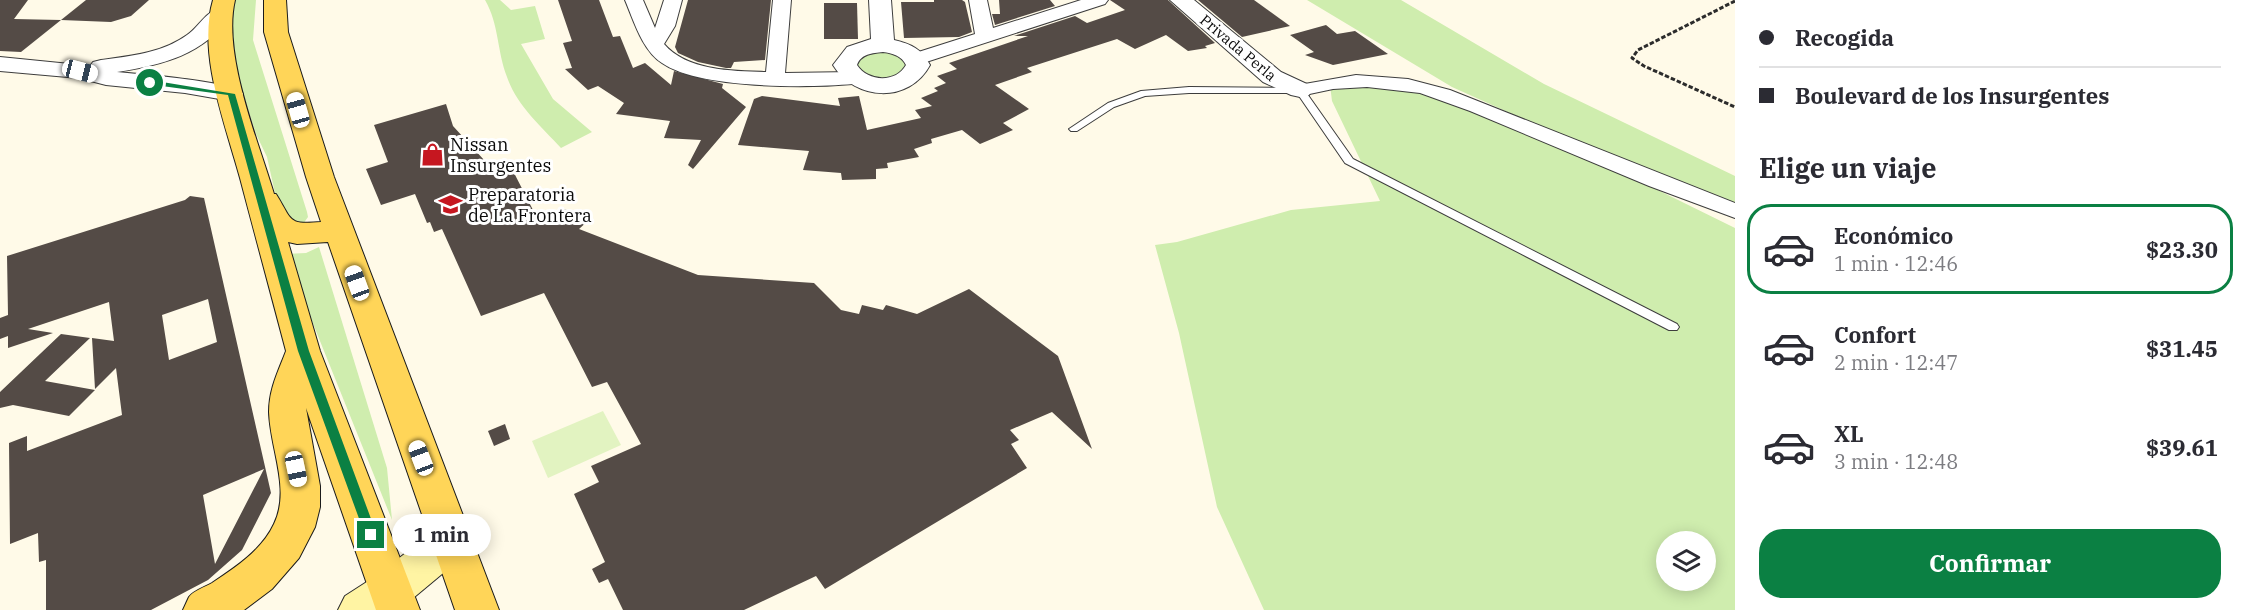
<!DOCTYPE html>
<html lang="es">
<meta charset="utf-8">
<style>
:root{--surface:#fff;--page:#f7f7f7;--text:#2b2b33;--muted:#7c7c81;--line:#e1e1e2;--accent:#0b8043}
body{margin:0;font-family:"IBM Plex Serif",serif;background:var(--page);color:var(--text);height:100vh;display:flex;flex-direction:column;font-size:22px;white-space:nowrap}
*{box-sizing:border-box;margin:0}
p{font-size:20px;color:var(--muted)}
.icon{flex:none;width:33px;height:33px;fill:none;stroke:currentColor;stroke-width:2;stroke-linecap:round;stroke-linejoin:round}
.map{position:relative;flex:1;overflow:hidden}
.sheet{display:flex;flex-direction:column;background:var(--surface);width:510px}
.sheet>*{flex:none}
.guide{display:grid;align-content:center;height:132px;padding:0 24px;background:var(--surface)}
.tools{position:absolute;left:1656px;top:531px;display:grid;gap:12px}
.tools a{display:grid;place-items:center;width:60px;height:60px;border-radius:50%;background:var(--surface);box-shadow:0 3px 15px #0003;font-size:30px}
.end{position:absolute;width:27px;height:27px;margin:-14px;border:8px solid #0b8043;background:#fff;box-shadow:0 0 0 3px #fff}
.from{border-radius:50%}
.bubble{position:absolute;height:42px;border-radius:21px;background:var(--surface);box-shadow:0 3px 15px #0003;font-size:20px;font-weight:800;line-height:42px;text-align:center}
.car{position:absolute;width:18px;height:36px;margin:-18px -9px;border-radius:8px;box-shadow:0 0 4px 2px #0007;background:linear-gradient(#fff 24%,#345 0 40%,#fff 0 76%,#345 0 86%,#fff 0)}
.guide b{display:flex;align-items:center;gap:21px;height:57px;font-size:22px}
.guide b+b{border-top:2px solid var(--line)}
.guide i{width:15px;height:15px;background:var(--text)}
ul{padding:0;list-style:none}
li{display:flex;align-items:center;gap:18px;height:90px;margin:0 12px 9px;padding:0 12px;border:3px solid transparent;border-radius:24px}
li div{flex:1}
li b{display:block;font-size:22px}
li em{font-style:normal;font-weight:800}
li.current{border-color:var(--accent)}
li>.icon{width:54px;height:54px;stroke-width:1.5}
h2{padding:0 24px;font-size:27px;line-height:72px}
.button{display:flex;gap:12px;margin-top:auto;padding:12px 24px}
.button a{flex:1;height:69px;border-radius:24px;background:var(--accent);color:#fff;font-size:24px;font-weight:800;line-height:69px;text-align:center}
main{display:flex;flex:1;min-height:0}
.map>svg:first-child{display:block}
.green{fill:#cfedae;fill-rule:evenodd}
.pitch{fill:#e2f3c1}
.building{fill:#544b46;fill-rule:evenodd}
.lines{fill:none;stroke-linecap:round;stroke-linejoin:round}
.service-casing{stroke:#3d3d3d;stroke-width:2}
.minor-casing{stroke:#3d3d3d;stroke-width:2}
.tertiary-casing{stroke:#3d3d3d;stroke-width:2}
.secondary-casing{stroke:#2c2c2c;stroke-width:2}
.primary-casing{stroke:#1b1b1b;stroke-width:2}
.path{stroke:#2c2c2c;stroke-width:3;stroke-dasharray:4.5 2;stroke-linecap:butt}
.service{fill:#fff;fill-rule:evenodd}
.minor{fill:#fff;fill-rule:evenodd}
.tertiary{fill:#fff;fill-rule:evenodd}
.secondary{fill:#fff4a3;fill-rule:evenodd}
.primary{fill:#ffd558;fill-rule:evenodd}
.route{fill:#0b8043}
.labels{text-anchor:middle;stroke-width:6;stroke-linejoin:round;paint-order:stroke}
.far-street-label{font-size:15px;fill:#0a0a0a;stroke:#fff}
.poi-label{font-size:18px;fill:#0a0a0a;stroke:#fff;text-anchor:start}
</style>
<main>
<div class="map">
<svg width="1735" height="610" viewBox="0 0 1735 610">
<rect width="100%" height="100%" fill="#fffae8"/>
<g class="green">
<polygon points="233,0 256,0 253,40 307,212 308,217 303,224 286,220 275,193 267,157 256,134 229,50"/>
<path d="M485,0H500L511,10L535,6L545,39L521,44L553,99L592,132L561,148C541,126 517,106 507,77C497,51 499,24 485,0Z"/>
<polygon points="1307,0 1401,0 1544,84 1735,176 1735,218 1690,194 1452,87"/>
<polygon points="891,50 911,62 902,77 867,79 854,62 863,53"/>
<path d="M1330,85L1420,88L1544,134L1735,228V610H1264L1217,507L1179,333L1155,245L1177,242L1291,210L1380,201L1332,101ZM1666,542H1706V580H1666Z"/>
<polygon points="319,247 387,468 392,520 285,254 306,253"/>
</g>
<polygon class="pitch" points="603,411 621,445 548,478 532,441"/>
<g class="building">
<polygon points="0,0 28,0 14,19 61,20 86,0 149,0 131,16 111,22 61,20 21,52 0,51"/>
<polygon points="558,0 599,0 613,37 620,36 633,68 645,63 671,85 674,71 723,84 722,88 746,107 693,169 688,165 701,140 664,138 670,121 616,114 624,103 598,86 588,90 565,69 572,68 563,43 572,41"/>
<polygon points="688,0 771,0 765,60 734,62 731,68 726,68 698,62 678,53 675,47"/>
<polygon points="934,0 962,0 965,2 972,32 959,37 904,38 901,2 934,2"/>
<polygon points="999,0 1050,0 1055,6 995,25 992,14 1000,14"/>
<polygon points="1110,0 1168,0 1215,43 1205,46 1207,48 1188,51 1166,35 1135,49 1117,39 1027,68 1032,72 995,85 1029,109 1003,123 1013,130 980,144 962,130 931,139 932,143 914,149 919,157 887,163 888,168 876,169 876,179 842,180 841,173 803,170 809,151 738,145 754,99 762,96 840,106 838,98 859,96 867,130 921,118 915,110 932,106 921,98 938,91 934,88 946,83 937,76 957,69 949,63 1028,36 1014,36 1075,16 1087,23 1125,10"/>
<polygon points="1198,0 1254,0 1290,26 1242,37"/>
<polygon points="824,3 857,3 858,39 824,39"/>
<polygon points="1326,25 1337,34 1355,31 1388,54 1333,65 1305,55 1314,52 1290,35"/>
<polygon points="446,104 453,126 495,172 511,167 534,212 552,219 564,209 590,219 579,229 698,275 814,283 841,310 859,314 862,305 883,310 886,305 917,314 969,289 1058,356 1092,449 1052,412 1010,430 1019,440 1011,444 1027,468 825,589 816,576 744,610 623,610 608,579 599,583 592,569 605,562 574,494 599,482 591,466 641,444 607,382 592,387 544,293 481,316 442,229 434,232 430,222 427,223 415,194 381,205 366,169 388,162 374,125"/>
<path d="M190,196L204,198L271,493L242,550L208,580L151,610H46V560L39,562L38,533L10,544L9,443L27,436V451L122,415L116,368L95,389L92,338L114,341L109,302L28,329L53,333L8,348V336L0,339V318L8,315L7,256L185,200ZM208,299L217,342L169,360L162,315ZM264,469L215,564L203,495Z"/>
<polygon points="61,334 90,338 45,381 95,390 69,416 13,405 0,408 0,392"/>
<polygon points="505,424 510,439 494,446 488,431"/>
</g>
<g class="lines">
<defs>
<polygon id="service" points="1189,87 1303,88 1353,159 1677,324 1679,327 1677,330 1669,330 1345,163 1297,93 1189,93 1145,96 1114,107 1077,131 1071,131 1069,129 1108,103 1141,91"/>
<g id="minor">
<path d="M625,0H643L655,28L664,0H682L675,26L664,44C687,71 733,71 766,72L773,0H791L785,73L853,72L860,74L863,78L860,82L853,84C808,88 699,89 662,63C642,50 634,21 625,0Z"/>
<polygon points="969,0 987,0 993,28 1081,0 1108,0 1105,4 923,63 909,63 906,59 909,55 975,34"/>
<polygon points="1356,75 1408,79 1450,90 1735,203 1735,218 1649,186 1470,111 1420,93 1367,87 1333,89 1300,96 1293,94 1290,90 1293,86"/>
</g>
<g id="tertiary">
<path d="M869,0H891L894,40C911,44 922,49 930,65C909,104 855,101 833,65L847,47L871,39ZM883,52C892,53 902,56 906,65C896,83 868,82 857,65C861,54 872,53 883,52Z"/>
<polygon points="1170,0 1194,0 1281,72 1309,85 1312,90 1309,95 1300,97 1291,95 1263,82"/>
<path d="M220,8L228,10L231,15C204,55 162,65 117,72C158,76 200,79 240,89L243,94L240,99L231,101L185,93L106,85L79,78L0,71V57L90,66L93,62L101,60C131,56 162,53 187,35C199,27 205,12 220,8Z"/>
</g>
<polygon id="secondary" points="452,523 466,528 472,541 466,554 406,604 397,610 338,610 345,596 376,576 438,528"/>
<path id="primary" d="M213,0H235C222,54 258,140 274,194H276C293,221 287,225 321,222L306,177L264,32V0H286L288,32L334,177L499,610H455L328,242L297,244L288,242L320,351L420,610H376L306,408L320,486V507L315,527L299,558L272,589L244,610H183C185,606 187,601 189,597C193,591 205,587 212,583C235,568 262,550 274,524C291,489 270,449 269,412C269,389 278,372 286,351C271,293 255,236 240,178C226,126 197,54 213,0Z"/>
</defs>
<use href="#service" class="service-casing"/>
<use href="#minor" class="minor-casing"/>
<use href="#tertiary" class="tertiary-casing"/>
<use href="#secondary" class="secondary-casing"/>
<use href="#primary" class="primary-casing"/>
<polyline class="path" points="1735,1 1638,50 1632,58 1644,66 1735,107"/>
<use href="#service" class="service"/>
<use href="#minor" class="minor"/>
<use href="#tertiary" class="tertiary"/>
<use href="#secondary" class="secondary"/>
<use href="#primary" class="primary"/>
</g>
<polygon class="route" points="150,80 235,94 309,351 377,535 375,538 367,538 365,535 298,351 228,95 147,84 147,81"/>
<defs>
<symbol id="shop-bare" viewBox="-9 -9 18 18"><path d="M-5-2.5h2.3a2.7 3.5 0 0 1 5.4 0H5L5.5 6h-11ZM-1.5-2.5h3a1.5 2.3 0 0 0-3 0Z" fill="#c61720" stroke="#fff" stroke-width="2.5" paint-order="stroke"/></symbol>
<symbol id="university-bare" viewBox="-9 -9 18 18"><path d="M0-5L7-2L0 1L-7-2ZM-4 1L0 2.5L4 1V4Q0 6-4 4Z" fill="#c61720" stroke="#fff" stroke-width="2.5" paint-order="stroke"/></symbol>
</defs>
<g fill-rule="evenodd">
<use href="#shop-bare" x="416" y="138" width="33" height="33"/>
<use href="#university-bare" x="434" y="188" width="33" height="33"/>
</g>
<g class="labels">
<g class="far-street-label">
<text transform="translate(1238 48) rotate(40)" y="5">Privada Perla</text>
</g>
<g class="poi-label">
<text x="450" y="151">Nissan<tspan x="450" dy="21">Insurgentes</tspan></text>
<text x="468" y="201">Preparatoria<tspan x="468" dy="21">de La Frontera</tspan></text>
</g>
</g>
</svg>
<div class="tools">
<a><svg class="icon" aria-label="layers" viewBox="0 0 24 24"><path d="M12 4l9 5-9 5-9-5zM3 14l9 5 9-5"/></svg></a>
</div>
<i class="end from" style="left:150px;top:83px"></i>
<i class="end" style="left:371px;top:535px"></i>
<div class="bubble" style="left:392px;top:514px;width:99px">1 min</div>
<i class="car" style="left:80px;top:71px;rotate:104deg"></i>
<i class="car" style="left:298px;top:110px;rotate:344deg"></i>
<i class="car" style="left:357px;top:283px;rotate:340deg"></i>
<i class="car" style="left:421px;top:458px;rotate:339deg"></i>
<i class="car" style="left:296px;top:469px;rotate:168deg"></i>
</div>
<section class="sheet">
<div class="guide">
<b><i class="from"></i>Recogida</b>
<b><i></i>Boulevard de los Insurgentes</b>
</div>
<h2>Elige un viaje</h2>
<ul>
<li class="current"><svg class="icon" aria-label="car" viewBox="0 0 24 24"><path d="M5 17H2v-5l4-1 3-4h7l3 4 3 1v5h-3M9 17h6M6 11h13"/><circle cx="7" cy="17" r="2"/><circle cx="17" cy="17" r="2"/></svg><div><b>Económico</b><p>1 min · 12:46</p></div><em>$23.30</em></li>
<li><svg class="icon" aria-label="car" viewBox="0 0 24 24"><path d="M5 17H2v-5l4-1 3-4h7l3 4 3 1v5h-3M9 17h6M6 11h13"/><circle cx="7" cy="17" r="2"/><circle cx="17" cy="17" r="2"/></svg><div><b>Confort</b><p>2 min · 12:47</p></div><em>$31.45</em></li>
<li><svg class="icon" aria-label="car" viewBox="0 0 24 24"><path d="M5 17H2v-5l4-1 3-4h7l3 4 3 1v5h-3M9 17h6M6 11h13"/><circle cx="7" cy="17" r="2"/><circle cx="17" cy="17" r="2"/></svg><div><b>XL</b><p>3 min · 12:48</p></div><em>$39.61</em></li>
</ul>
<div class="button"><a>Confirmar</a></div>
</section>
</main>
